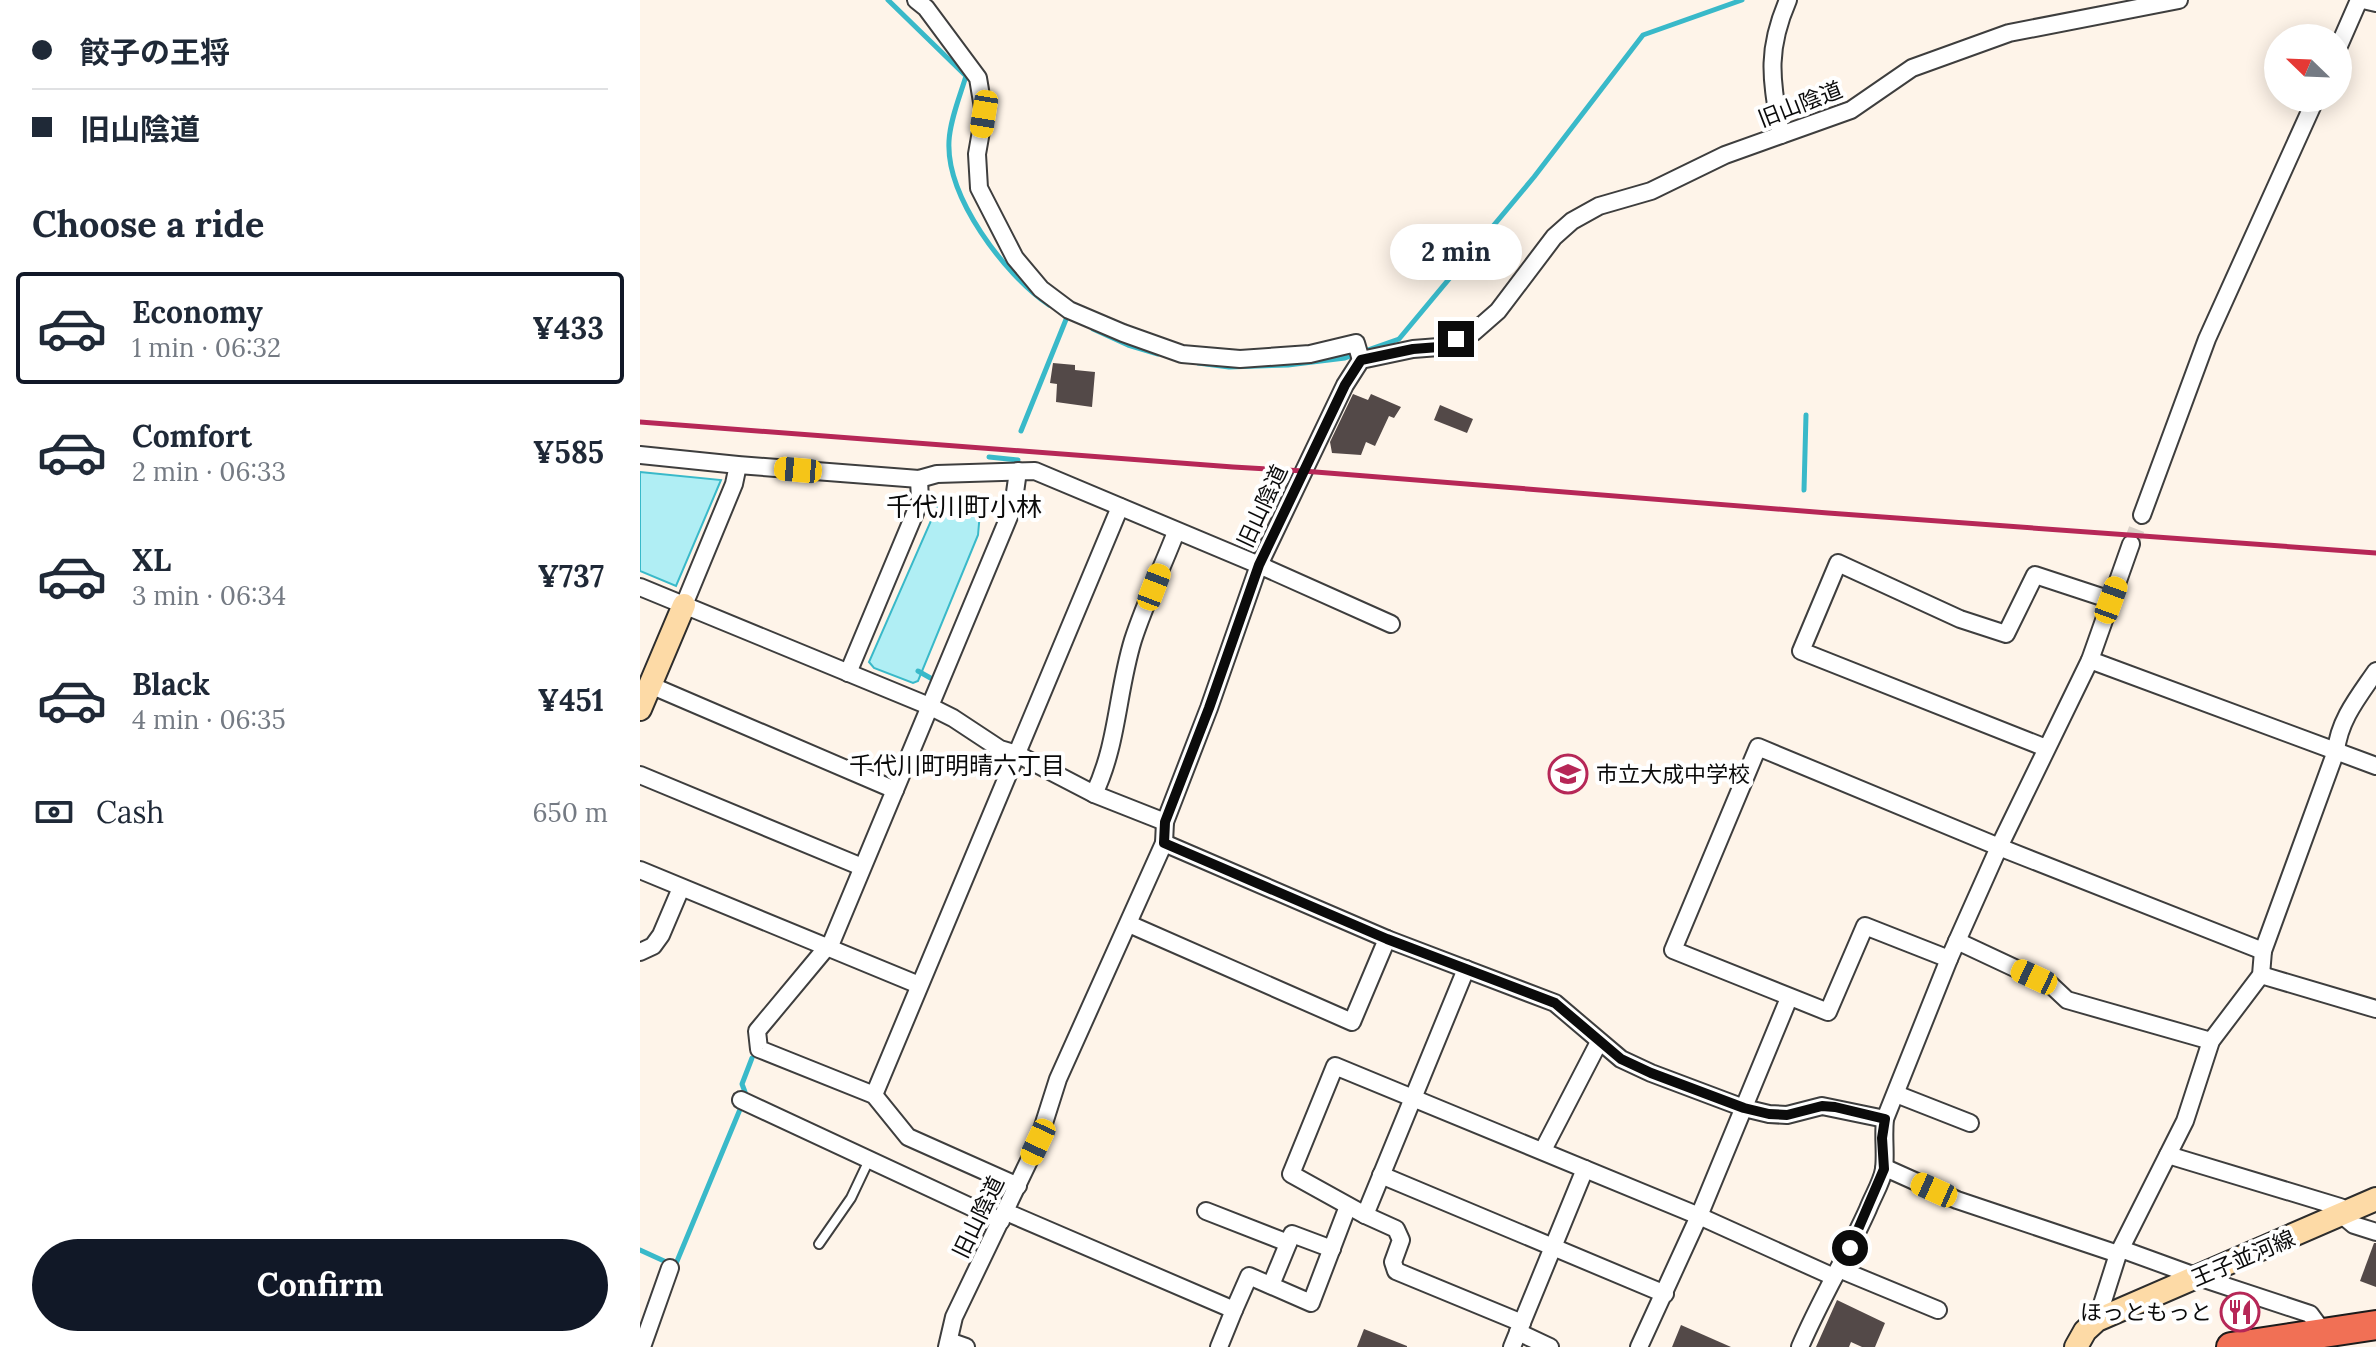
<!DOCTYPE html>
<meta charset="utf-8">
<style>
:root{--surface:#fff;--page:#f6f6f7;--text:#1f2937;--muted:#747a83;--line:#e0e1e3;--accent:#111827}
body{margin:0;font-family:Lora,"Noto Sans JP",serif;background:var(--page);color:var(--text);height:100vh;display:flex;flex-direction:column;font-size:30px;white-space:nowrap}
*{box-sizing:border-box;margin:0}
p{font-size:26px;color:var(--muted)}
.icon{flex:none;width:44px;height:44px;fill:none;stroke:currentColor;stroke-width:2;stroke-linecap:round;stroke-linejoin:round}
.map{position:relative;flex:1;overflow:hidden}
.sheet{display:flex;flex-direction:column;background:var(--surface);width:640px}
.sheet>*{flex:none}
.banner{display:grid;align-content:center;height:176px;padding:0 32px;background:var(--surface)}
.needle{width:52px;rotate:293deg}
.controls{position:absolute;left:1624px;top:24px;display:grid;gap:16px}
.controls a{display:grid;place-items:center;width:88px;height:88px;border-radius:50%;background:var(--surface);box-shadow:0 4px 20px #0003;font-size:40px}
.end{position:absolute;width:36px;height:36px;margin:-18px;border:10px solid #0b0b0b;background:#fff;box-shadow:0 0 0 4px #fff}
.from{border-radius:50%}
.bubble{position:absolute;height:56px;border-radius:28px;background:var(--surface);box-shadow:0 4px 20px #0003;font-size:26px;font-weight:800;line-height:56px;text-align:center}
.car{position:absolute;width:24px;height:48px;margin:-24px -12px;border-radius:10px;box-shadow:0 0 6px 2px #0007;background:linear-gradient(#f5c518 24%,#345 0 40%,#f5c518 0 76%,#345 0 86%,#f5c518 0)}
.banner b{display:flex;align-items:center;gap:28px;height:76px;font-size:30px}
.banner b+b{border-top:2px solid var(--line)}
.banner i{width:20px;height:20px;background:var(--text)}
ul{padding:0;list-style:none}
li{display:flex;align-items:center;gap:24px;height:112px;margin:0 16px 12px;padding:0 16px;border:4px solid transparent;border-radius:8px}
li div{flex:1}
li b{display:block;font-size:30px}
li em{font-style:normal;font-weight:800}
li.active{border-color:var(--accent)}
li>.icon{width:72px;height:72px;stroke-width:1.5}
h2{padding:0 32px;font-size:36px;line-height:96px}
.pay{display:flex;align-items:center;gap:20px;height:88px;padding:0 32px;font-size:30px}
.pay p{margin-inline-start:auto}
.primary-button{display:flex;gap:16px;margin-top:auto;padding:16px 32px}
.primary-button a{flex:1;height:92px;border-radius:48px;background:var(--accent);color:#fff;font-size:32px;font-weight:800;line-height:92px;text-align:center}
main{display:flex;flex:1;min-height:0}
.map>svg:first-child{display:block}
.water{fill:#b0eef4;stroke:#39b9c9;stroke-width:2}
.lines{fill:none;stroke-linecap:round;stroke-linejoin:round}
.stream{stroke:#39b9c9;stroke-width:5}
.building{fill:#534948}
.street-tunnel{stroke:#dad1c8;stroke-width:16;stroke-dasharray:16 8;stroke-linecap:butt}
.lane-casing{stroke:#3e3e3e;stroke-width:12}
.street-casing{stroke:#3e3e3e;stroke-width:20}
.secondary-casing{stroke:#2d2d2d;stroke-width:26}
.highway-casing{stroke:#1c1c1c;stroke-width:32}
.lane{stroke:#fff;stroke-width:8}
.street{stroke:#fff;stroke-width:16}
.secondary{stroke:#fddaa6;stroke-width:22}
.highway{stroke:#f17055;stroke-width:28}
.rail{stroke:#b62757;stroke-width:5}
.route{stroke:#0b0b0b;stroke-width:10}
.labels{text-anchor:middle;stroke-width:8;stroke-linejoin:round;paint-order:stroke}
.street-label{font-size:22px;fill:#0b0b0b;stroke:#fff}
.poi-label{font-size:22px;fill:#0b0b0b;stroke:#fff;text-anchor:start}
.neighbourhood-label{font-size:24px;fill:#0b0b0b;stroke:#fff}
.quarter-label{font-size:26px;fill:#0b0b0b;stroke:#fff}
</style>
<main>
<section class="sheet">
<div class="banner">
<b><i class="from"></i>餃子の王将</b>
<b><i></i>旧山陰道</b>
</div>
<h2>Choose a ride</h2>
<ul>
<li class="active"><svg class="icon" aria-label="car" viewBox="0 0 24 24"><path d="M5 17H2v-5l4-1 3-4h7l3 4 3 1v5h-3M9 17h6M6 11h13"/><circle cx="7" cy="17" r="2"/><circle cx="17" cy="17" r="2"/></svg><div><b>Economy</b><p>1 min · 06:32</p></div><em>¥433</em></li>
<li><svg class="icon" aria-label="car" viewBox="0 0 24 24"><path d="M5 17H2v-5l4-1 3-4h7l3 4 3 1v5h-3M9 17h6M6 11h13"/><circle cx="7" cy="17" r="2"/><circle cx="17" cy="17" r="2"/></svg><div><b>Comfort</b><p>2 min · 06:33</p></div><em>¥585</em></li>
<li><svg class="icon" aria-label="car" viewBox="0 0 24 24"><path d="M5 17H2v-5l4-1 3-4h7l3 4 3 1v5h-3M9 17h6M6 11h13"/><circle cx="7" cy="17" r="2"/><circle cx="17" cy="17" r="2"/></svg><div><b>XL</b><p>3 min · 06:34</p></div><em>¥737</em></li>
<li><svg class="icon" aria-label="car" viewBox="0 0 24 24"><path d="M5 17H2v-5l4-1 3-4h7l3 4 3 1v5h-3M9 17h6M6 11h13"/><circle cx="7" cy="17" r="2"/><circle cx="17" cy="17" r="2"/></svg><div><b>Black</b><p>4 min · 06:35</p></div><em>¥451</em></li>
</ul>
<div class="pay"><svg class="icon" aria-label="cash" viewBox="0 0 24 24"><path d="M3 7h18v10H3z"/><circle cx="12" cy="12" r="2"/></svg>Cash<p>650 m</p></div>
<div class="primary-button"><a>Confirm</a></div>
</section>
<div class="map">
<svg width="1736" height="1347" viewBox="0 0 1736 1347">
<rect width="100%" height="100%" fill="#fef4e9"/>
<g class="water">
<polygon points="0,472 81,480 36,586 0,571"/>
<polygon points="312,498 341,501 338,535 278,681 273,683 234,668 229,662 297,507 304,500"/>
</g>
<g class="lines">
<g class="stream">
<path d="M248,0L326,76C320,96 310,120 309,141C306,197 364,274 409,305"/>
<polyline points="453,329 488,345 518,354"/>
<polyline points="558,363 589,367 648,365 705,358 759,339 894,177 1003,35 1102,0"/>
<polyline points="381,431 427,317"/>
<polyline points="349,457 378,460"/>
<polyline points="1164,490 1166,415"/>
<polyline points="278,671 294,680"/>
<polyline points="105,1092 102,1084 112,1058"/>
<polyline points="0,1250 35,1266 101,1107"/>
</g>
</g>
<g class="building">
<polygon points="413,363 435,365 435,370 455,372 452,407 416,402 417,384 410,383"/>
<polygon points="713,394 728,400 731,394 761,407 754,418 749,416 735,446 726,442 721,455 692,453 690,442"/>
<polygon points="800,405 833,419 827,433 794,420"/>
<polygon points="1734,1243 1736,1243 1736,1287 1720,1281"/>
<polygon points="1587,1298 1608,1305 1611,1322 1590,1324"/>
<polygon points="1197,1300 1245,1323 1235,1347 1222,1347 1211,1342 1209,1347 1176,1347"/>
<polygon points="1041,1325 1091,1347 1032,1347"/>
<polygon points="724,1329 767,1346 767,1347 717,1347"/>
</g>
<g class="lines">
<polyline class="street-tunnel" points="1491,544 1502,515"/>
<defs>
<polyline id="lane" points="179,1244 211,1198 229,1160"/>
<g id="street">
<polyline points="276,0 286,8 338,78 344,114 337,154 339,188 375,258 401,289 429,310 483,333 542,354 600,359 670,354 716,343 721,360"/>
<polyline points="1723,0 1736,3"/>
<polyline points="1698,48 1719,0"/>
<path d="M1141,135C1132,81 1125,53 1148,0"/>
<polyline points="0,455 98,465 279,479 297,474 395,471 619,565 751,624"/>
<polyline points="378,471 373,507 192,941 117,1031 119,1049 234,1095 268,1137 378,1186"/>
<polyline points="1502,515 1567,339 1676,98"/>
<polyline points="0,587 289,706 313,718 360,749 377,754 454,794 525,822"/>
<polyline points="44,605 94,484 98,465"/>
<polyline points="1450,660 1736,766"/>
<polyline points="208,673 280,501 279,479"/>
<polyline points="10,685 255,790"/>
<polyline points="1406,748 1161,651 1198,563 1320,619 1366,634 1395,575 1471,600"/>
<polyline points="0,775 222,867"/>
<path d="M454,794C478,744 477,692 493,640C505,603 522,568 536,532"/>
<polyline points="524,843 747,939 915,1003 981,1059 1011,1073 1104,1108 1129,1114 1147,1115 1182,1106 1245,1119"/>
<polyline points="0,870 279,985"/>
<polyline points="489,924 712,1022 747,939"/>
<polyline points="1317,941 1411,985 1427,1000 1571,1041"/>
<polyline points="0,952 13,946 21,935 41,888"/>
<polyline points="1309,959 1225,926 1188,1012 1033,950 1118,747 1359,847 1623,951"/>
<polyline points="1621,975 1736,1009"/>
<polyline points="1256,1094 1330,1123"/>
<polyline points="234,1095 480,507"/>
<polyline points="101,1100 361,1221"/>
<polyline points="903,1150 959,1042"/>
<polyline points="1528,1155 1700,1207 1702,1215 1714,1225 1736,1232"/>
<polyline points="1244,1169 1250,1170 1317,1200 1478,1254"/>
<polyline points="741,1175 1025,1294"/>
<polyline points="566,1211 648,1243"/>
<polyline points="366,1212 594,1310 579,1347"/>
<polyline points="725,1215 826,969"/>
<polyline points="1481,1249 1558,1277 1670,1314 1684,1333"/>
<polyline points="1199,1269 1298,1310"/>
<polyline points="631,1285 652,1234 692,1249"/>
<polyline points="594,1310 609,1276 671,1303 708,1206"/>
<path d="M1457,1320L1478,1254L1545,1121L1571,1041L1621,975L1623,951L1696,751C1699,720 1719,696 1736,671"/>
<polyline points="882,1323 756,1271 753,1262 761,1240 756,1229 725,1215 651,1174 695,1066 1059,1216 1194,1277"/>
<polyline points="878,1332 910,1347"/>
<polyline points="309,1341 326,1347"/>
<polyline points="2,1347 30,1268"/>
<polyline points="307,1347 314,1317 398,1142 418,1079 524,843 525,822 569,708 619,565 705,385 721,360 773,349 799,347 834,332 858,311 914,237 932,221 959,206 1011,191 1085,155 1211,110 1272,68 1369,33 1539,0"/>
<polyline points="872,1347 945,1169"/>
<polyline points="999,1347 1059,1216 1149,998"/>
<path d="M1160,1347C1180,1300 1207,1256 1228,1209C1233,1196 1242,1182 1244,1169C1246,1153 1243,1137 1245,1119L1309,959L1359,847L1450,660L1491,544"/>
</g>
<g id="secondary">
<polyline points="0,709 44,605"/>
<polyline points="1436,1347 1445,1331 1457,1320 1736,1199"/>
</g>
<polyline id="highway" points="1591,1347 1736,1325"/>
</defs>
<use href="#lane" class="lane-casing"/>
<use href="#street" class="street-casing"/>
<use href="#secondary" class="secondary-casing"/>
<use href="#highway" class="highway-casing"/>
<use href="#lane" class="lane"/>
<use href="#street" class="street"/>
<use href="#secondary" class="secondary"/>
<use href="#highway" class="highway"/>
<polyline class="rail" points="0,422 593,467 663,471 1188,513 1736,553"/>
</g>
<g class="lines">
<polyline class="route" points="816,339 799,347 773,349 721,360 705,385 619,565 569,708 525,822 524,843 747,939 915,1003 981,1059 1011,1073 1104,1108 1129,1114 1147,1115 1182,1106 1195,1107 1245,1119 1242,1138 1244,1169 1210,1248"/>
</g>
<defs>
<symbol id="school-ring" viewBox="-11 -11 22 22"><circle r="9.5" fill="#fff" stroke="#b62757" stroke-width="1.5"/><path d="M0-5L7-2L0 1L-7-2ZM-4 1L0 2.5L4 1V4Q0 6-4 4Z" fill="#b62757"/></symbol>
<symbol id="restaurant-ring" viewBox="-11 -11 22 22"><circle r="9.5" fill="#fff" stroke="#b62757" stroke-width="1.5"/><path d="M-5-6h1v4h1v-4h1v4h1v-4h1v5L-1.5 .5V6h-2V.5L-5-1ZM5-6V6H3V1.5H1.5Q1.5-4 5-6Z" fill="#b62757"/></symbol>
</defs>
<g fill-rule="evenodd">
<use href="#school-ring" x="906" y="752" width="44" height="44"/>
<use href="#restaurant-ring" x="1578" y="1290" width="44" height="44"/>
</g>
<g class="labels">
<g class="street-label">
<text transform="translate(1160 104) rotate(-21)" y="8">旧山陰道</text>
<text transform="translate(622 506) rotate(-65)" y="8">旧山陰道</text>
<text transform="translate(338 1217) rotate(-64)" y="8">旧山陰道</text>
<text transform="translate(1603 1258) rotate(-23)" y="8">王子並河線</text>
</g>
<g class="poi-label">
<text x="956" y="782">市立大成中学校</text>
<text x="1572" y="1320" text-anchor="end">ほっともっと</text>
</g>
<g class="neighbourhood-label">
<text x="317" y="774">千代川町明晴六丁目</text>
</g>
<g class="quarter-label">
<text x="324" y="516">千代川町小林</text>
</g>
</g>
</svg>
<div class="controls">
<a><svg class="needle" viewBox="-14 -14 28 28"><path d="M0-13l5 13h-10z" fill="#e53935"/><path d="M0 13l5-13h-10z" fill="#747a83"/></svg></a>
</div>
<i class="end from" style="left:1210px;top:1248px"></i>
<i class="end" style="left:816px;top:339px"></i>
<div class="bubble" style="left:750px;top:224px;width:132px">2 min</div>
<i class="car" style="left:344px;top:114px;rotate:189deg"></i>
<i class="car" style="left:158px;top:470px;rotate:275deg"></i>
<i class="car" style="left:514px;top:587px;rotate:21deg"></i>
<i class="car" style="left:1471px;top:600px;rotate:20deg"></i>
<i class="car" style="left:1394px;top:977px;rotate:295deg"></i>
<i class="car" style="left:398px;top:1142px;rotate:205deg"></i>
<i class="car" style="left:1294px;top:1190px;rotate:294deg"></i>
</div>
</main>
